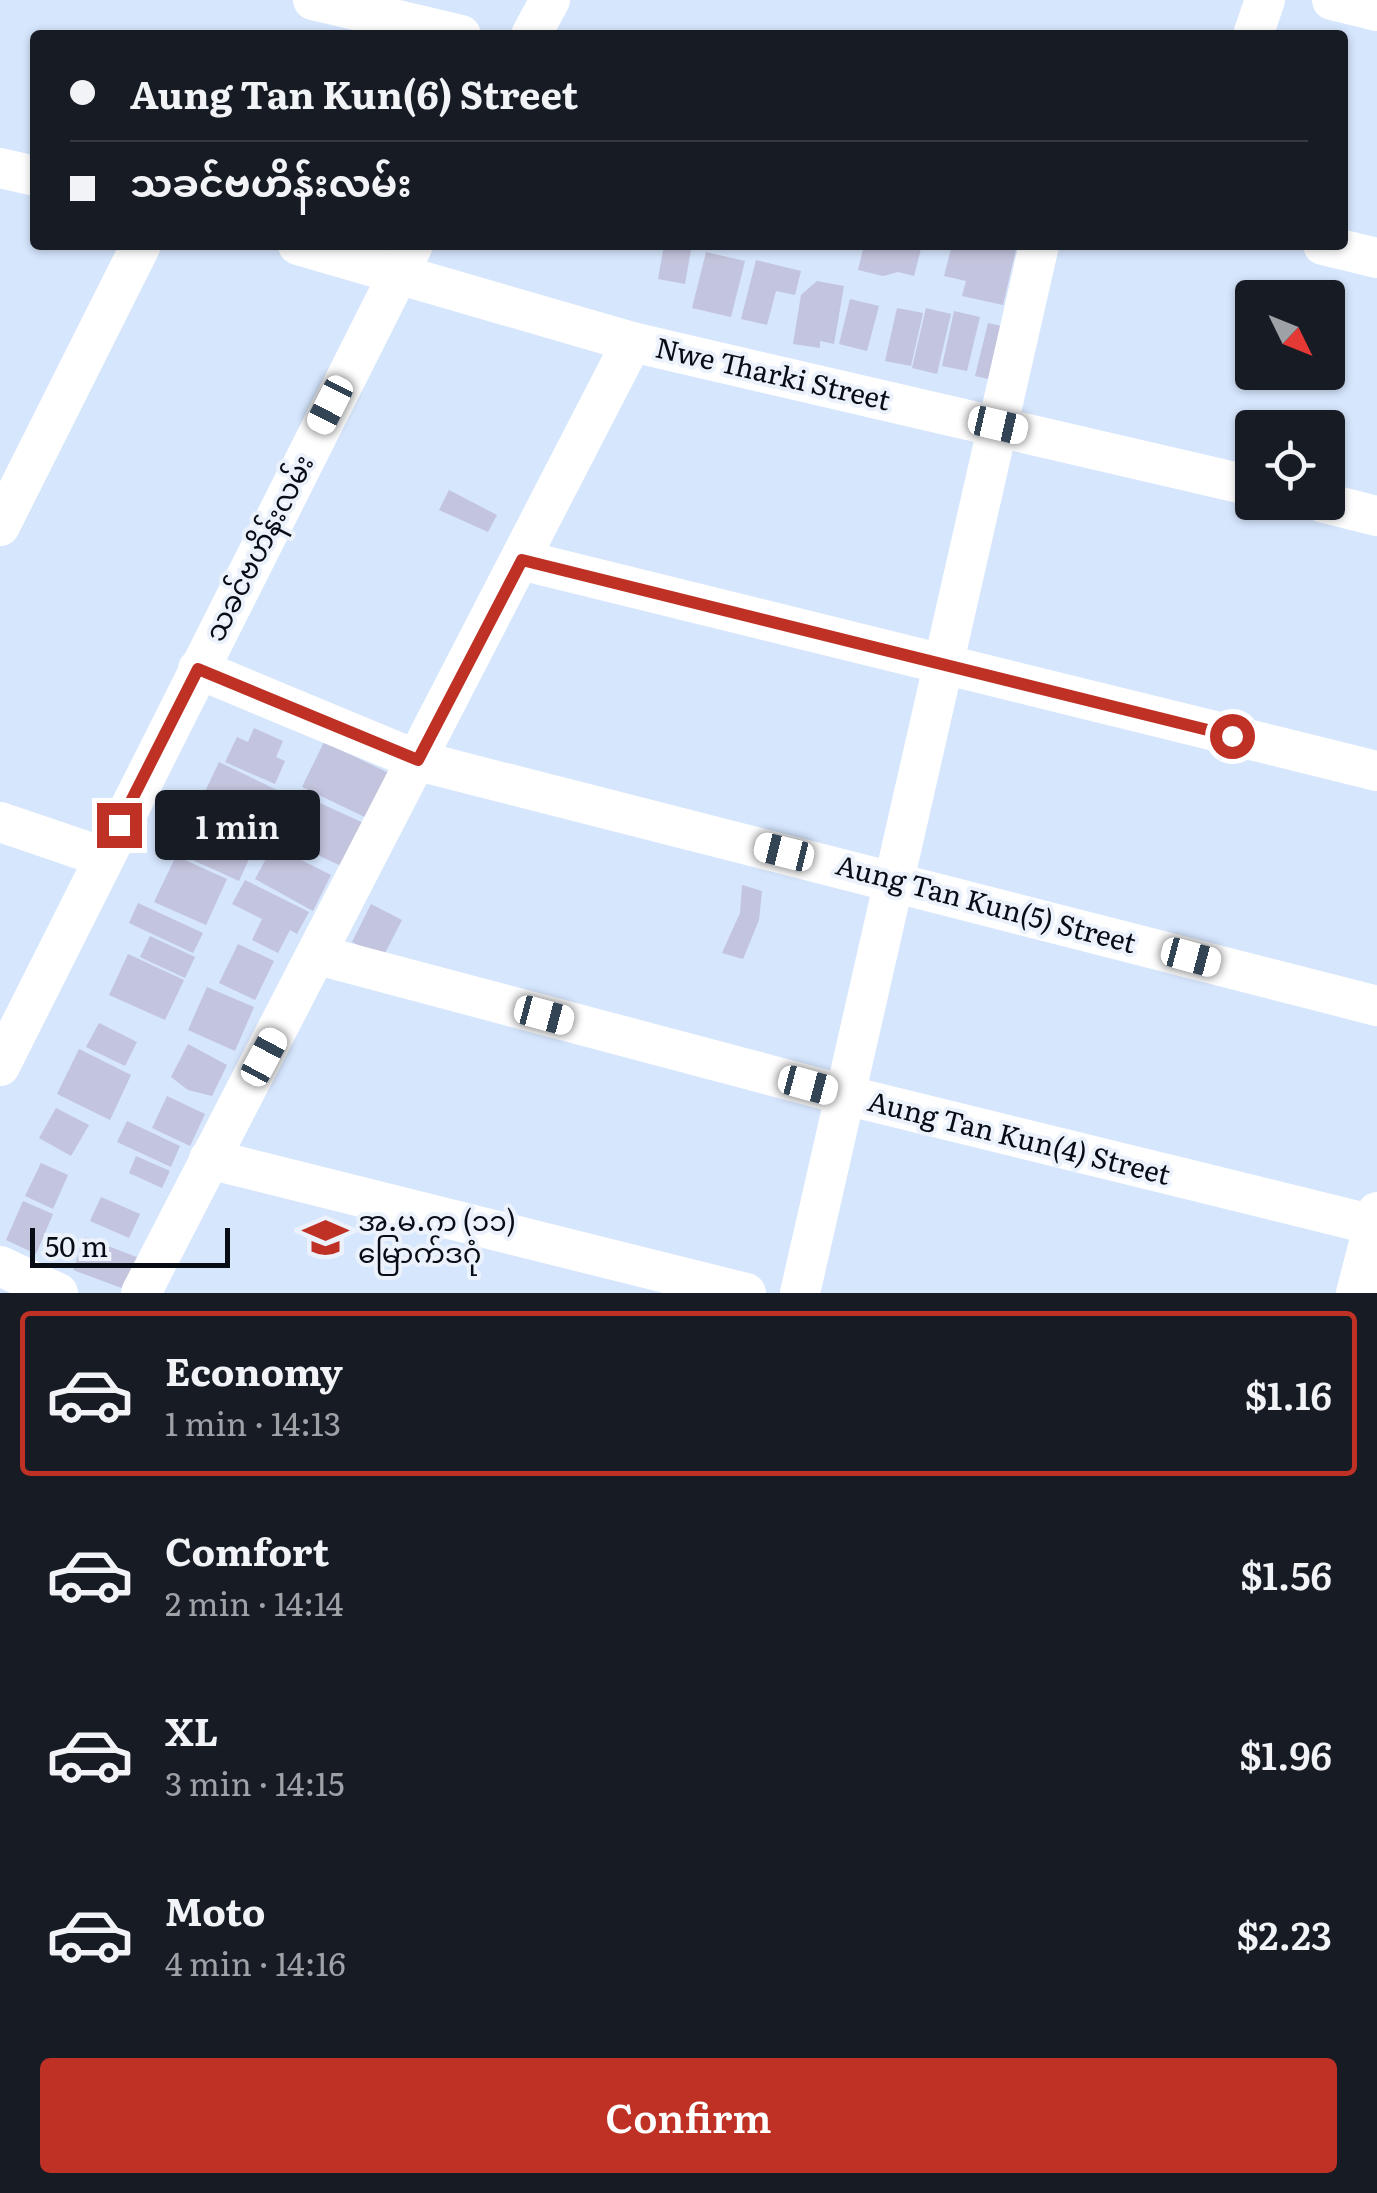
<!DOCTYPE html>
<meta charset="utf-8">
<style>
:root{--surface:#171b24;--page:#242831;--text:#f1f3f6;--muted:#9ea1a6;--line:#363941;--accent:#bf3125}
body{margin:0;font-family:Literata,"Noto Sans Myanmar",serif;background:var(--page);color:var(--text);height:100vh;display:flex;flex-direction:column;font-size:38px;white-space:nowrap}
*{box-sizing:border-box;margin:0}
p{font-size:32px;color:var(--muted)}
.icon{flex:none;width:55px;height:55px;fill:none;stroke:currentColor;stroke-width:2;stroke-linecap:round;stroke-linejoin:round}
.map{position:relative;height:1293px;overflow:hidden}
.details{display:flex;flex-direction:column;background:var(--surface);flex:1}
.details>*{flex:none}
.hud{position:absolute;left:30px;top:30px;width:1318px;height:220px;border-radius:10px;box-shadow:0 2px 8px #0004;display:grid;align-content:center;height:220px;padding:0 40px;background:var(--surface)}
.needle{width:65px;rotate:133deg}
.controls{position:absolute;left:1235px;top:280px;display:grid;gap:20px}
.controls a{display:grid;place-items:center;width:110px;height:110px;border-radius:10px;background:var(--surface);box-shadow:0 2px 8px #0004;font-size:50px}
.scale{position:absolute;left:30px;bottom:25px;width:200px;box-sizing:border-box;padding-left:10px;border:5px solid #080d15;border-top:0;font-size:28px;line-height:35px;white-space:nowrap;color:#080d15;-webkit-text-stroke:8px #ecf2fc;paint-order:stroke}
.end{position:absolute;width:45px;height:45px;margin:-22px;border:12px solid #bf3125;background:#fff;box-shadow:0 0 0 5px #fff}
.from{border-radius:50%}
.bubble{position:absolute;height:70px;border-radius:10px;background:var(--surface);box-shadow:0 2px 8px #0004;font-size:32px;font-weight:600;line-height:70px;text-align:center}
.car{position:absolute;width:30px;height:60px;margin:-30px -15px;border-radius:12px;box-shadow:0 0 8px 2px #0007;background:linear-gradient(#fff 24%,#345 0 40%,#fff 0 76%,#345 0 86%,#fff 0)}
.hud b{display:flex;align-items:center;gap:35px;height:95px;font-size:38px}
.hud b+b{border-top:2px solid var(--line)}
.hud i{width:25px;height:25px;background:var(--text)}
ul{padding:18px 0 0;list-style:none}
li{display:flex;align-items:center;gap:30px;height:165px;margin:0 20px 15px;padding:0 20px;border:5px solid transparent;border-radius:10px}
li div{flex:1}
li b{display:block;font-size:38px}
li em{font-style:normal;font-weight:600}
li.active{border-color:var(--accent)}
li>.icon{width:90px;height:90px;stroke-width:1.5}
.action{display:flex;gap:20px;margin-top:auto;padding:20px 40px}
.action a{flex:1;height:115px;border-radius:10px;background:var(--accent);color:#fff;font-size:40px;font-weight:600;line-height:115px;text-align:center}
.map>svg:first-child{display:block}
.building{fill:#c3c4dd}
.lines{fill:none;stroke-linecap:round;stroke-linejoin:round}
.minor{stroke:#fff;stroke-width:40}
.route{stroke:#bf3125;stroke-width:12}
.labels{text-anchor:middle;stroke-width:8;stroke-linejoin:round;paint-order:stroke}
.street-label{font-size:28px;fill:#080d15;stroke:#ecf2fc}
.poi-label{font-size:28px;fill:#080d15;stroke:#ecf2fc;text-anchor:start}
</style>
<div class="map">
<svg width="1377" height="1293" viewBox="0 0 1377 1293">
<rect width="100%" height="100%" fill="#d6e6fd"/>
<g class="building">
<polygon points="664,245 691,250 685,284 658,279"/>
<polygon points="864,245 922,245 914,276 898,272 883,276 858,270"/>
<polygon points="952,245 1017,245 1003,305 962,296 966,281 944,276"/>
<polygon points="706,252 745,261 731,317 692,308"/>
<polygon points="756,260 801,271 795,295 776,291 767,325 741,319"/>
<polygon points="817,281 844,286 834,344 820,341 820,348 793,344 801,295"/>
<polygon points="850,299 879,306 867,351 839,344"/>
<polygon points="897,308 923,313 911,366 885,361"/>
<polygon points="926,308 951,314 937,374 912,368"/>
<polygon points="954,311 980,317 967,371 942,366"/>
<polygon points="988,323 1010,328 997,381 975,376"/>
<polygon points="449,490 497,515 488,532 439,510"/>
<polygon points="254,728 283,741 276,757 285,761 275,784 225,762 237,737 248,742"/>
<polygon points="324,742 395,776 373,821 302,787"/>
<polygon points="219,762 277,790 255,833 198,806"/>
<polygon points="300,794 368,825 348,869 280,838"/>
<polygon points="203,822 255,846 239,881 186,857"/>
<polygon points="273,846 331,875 313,911 255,879"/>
<polygon points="176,856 227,879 206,925 154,902"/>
<polygon points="245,880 309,912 297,934 290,930 278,953 252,940 262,919 232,904"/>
<polygon points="742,885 762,891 759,920 743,959 722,953 740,913"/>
<polygon points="138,903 203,933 193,953 129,923"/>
<polygon points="371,904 402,920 383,957 352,942"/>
<polygon points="150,936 195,957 185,978 140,957"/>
<polygon points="238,944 274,961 255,1000 219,983"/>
<polygon points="128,954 184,980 165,1020 109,995"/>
<polygon points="207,987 254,1007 235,1051 188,1030"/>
<polygon points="99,1023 137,1042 125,1066 86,1047"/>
<polygon points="188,1044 227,1065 212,1096 188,1090 171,1077"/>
<polygon points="79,1049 131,1075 110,1120 57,1094"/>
<polygon points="167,1096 205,1114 190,1146 152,1128"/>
<polygon points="56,1108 89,1125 71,1156 39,1138"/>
<polygon points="127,1121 180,1146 171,1167 117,1142"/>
<polygon points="136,1156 170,1171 162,1188 129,1173"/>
<polygon points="41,1163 68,1175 53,1209 25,1196"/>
<polygon points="101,1197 140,1214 129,1238 90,1221"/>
<polygon points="23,1201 53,1214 36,1254 6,1240"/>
<polygon points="85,1237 139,1258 127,1290 73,1270"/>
</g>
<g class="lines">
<g class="minor">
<polyline points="313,0 461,35"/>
<polyline points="1332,0 1377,11"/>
<polyline points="531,35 550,0"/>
<polyline points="1253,35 1265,0"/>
<polyline points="0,168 35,176"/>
<polyline points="298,245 632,342 1252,486"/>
<polyline points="1323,245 1377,258"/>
<polyline points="1321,502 1377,516"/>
<polyline points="0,526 141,245"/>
<polyline points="521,560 1377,771"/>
<polyline points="198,669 419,761 1377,1006"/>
<polyline points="0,822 103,857"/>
<polyline points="318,955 845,1095 1374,1225"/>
<polyline points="0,1066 413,245"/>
<polyline points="209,1159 746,1293"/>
<polyline points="0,1266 58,1293"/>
<polyline points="141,1293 632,342"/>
<polyline points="800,1293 1039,245"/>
<polyline points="1356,1293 1377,1212"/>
</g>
</g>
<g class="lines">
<polyline class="route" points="119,825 198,669 418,760 522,560 1232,736"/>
</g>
<defs>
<symbol id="school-bare" viewBox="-9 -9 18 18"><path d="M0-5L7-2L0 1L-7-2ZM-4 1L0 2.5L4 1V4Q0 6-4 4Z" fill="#bf3125" stroke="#ecf2fc" stroke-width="2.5" paint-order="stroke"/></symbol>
</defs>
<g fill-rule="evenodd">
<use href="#school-bare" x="294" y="1206" width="63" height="63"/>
</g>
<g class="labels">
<g class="street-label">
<text transform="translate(773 374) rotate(13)" y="10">Nwe Tharki Street</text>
<text transform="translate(259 548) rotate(-63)" y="10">သခင်ဗဟိန်းလမ်း</text>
<text transform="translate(986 904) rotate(15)" y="10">Aung Tan Kun(5) Street</text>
<text transform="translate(1019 1138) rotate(14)" y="10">Aung Tan Kun(4) Street</text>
</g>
<g class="poi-label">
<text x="358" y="1231">အ.မ.က (၁၁)<tspan x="358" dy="32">မြောက်ဒဂုံ</tspan></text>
</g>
</g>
</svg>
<div class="controls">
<a><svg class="needle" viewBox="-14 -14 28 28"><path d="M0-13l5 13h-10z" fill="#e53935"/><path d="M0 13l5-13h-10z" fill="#9ea1a6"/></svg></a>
<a><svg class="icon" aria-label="locate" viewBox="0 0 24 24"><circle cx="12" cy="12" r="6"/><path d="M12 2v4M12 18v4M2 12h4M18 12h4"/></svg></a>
</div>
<div class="scale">50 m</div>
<i class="end from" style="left:1232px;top:736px"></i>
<i class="end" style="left:119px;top:825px"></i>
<div class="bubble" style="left:155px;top:790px;width:165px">1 min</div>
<i class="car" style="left:330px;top:405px;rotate:207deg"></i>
<i class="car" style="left:998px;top:425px;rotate:103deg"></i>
<i class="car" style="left:784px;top:852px;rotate:284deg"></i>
<i class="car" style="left:1191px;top:957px;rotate:105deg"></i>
<i class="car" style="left:544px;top:1015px;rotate:105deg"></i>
<i class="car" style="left:264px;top:1057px;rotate:28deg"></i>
<i class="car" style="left:808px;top:1085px;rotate:105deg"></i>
<div class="hud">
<b><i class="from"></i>Aung Tan Kun(6) Street</b>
<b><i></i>သခင်ဗဟိန်းလမ်း</b>
</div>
</div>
<section class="details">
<ul>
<li class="active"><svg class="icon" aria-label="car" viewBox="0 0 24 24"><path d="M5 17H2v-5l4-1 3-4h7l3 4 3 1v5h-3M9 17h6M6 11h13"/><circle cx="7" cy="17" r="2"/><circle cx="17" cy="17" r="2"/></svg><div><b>Economy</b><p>1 min · 14:13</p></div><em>$1.16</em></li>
<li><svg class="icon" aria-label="car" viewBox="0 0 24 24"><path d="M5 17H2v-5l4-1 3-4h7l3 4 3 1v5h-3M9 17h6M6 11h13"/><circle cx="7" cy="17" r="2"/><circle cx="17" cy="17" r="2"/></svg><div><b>Comfort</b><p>2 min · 14:14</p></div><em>$1.56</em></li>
<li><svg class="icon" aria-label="car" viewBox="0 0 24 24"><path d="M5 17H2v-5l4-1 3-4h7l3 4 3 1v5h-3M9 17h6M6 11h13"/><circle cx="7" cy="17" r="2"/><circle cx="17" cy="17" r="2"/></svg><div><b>XL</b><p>3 min · 14:15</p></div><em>$1.96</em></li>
<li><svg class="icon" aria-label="car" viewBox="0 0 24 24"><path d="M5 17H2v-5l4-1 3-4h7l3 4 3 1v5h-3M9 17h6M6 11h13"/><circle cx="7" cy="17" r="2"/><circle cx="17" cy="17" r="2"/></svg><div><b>Moto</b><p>4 min · 14:16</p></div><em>$2.23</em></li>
</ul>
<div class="action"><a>Confirm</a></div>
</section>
